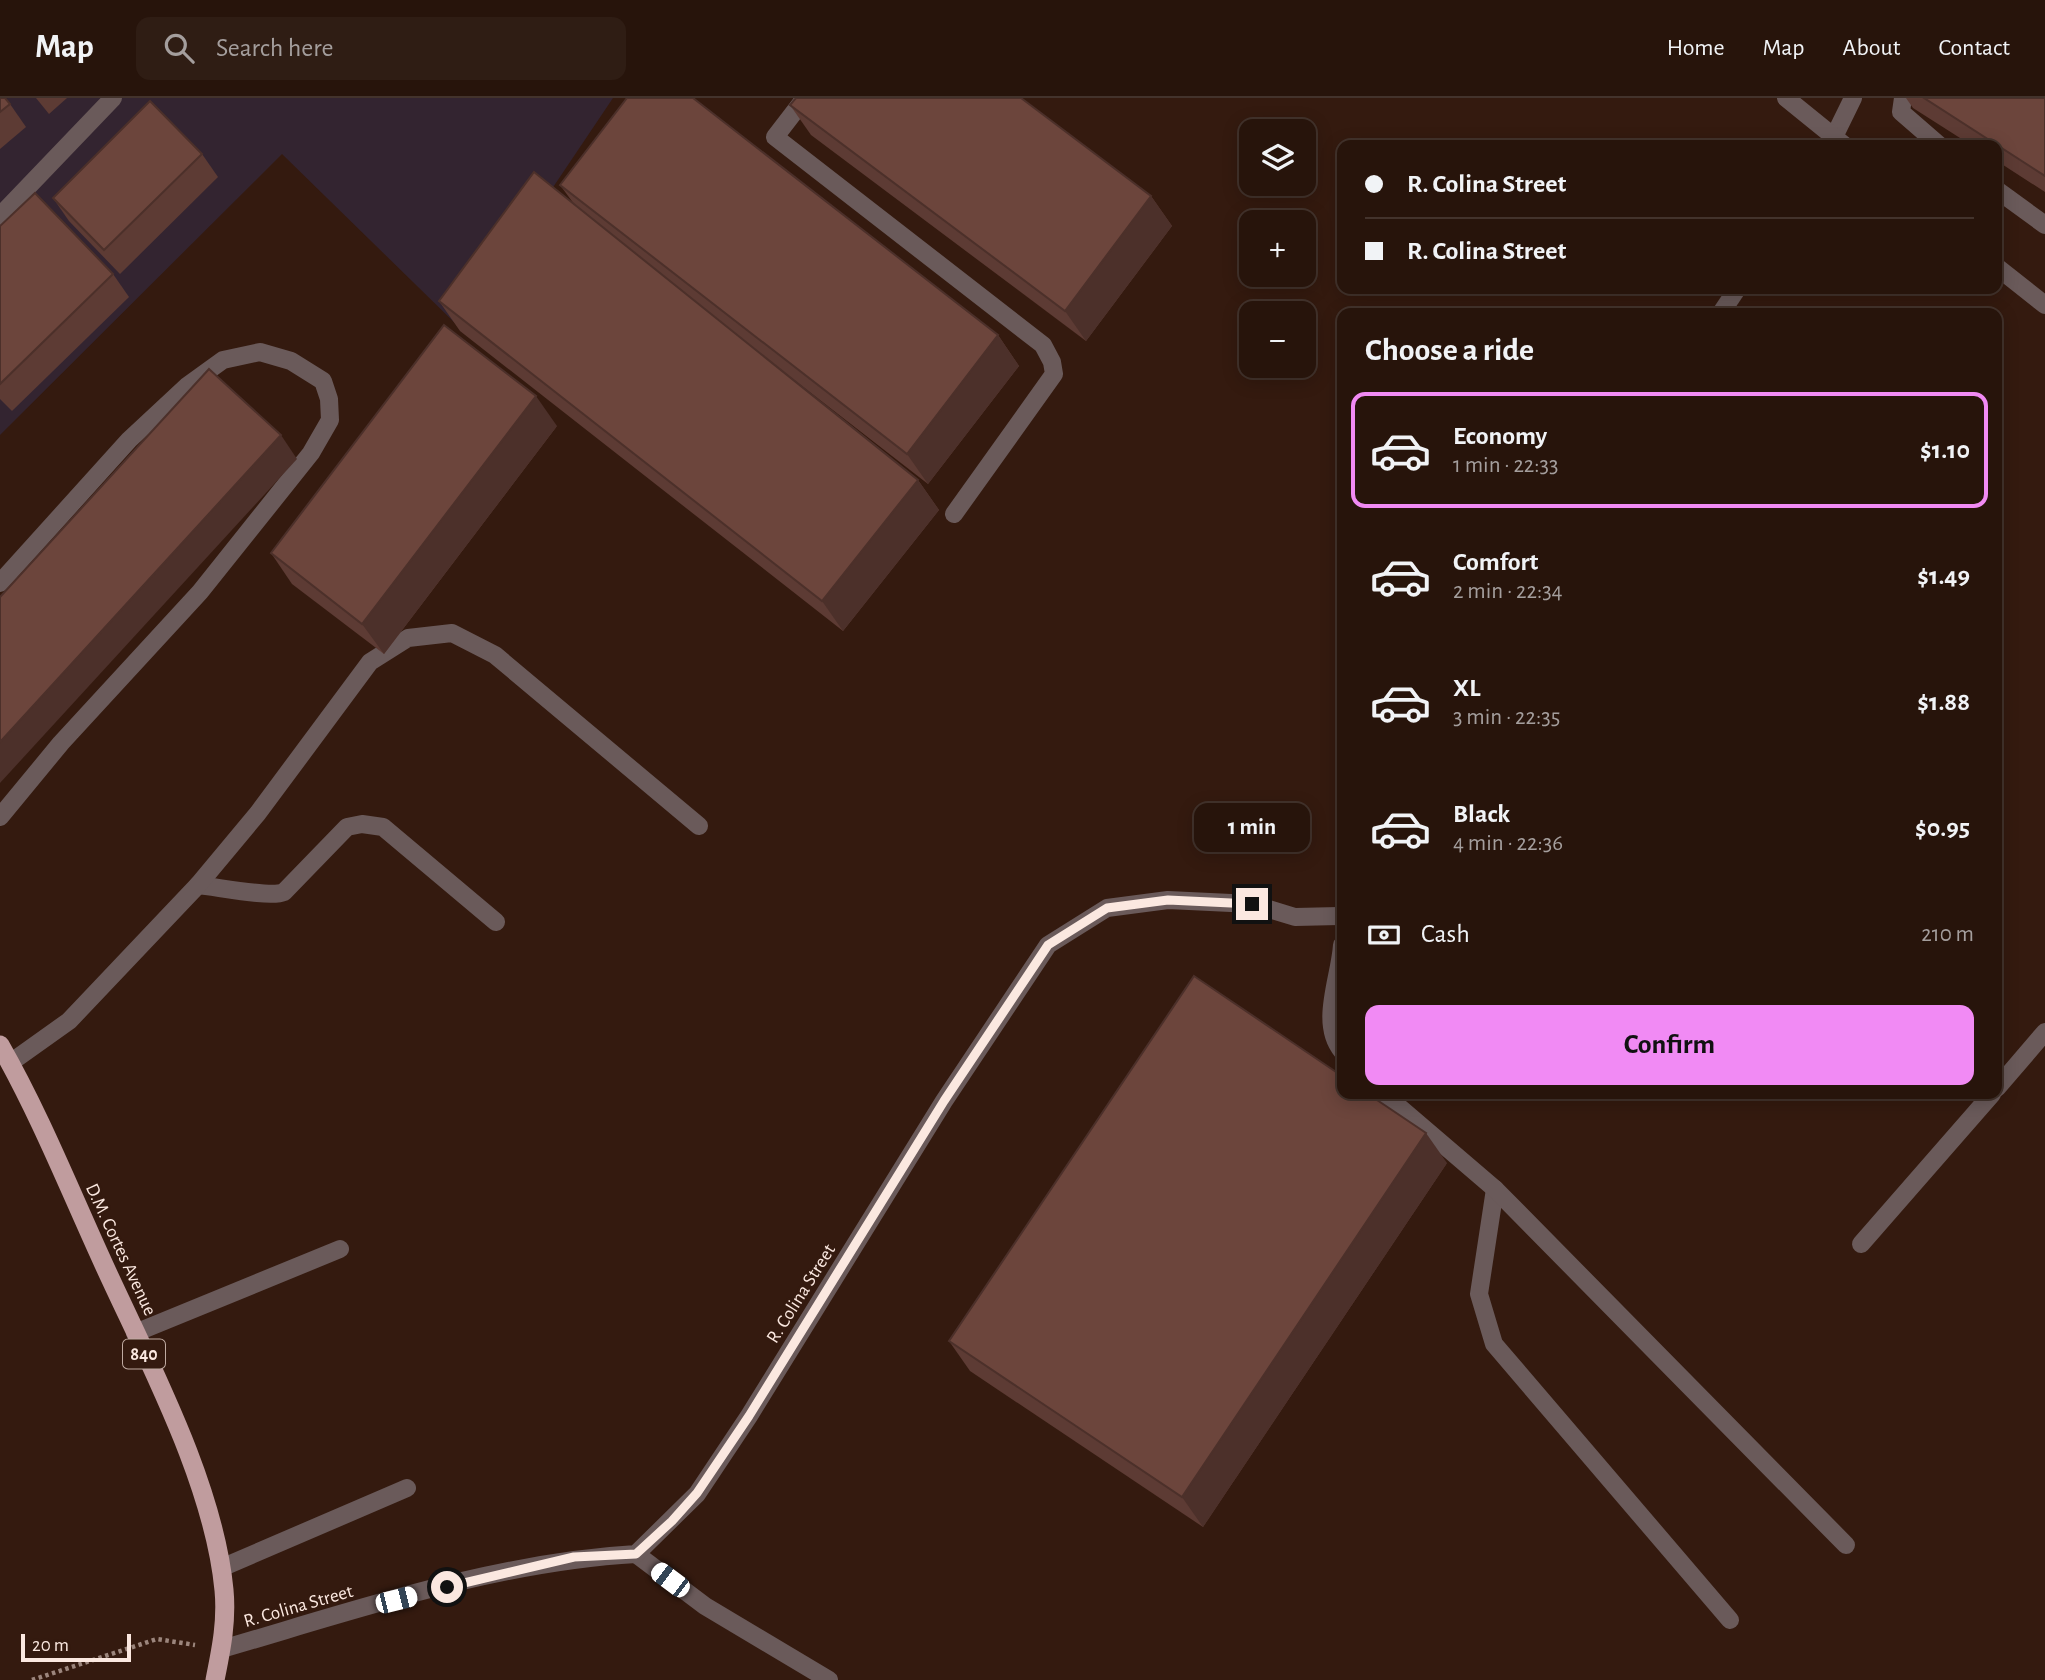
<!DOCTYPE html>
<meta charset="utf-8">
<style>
:root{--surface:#27140b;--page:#2f1d14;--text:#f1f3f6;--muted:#a49e9d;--line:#43332c;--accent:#f18af4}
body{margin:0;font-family:"Alegreya Sans",sans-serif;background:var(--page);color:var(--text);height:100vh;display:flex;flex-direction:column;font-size:26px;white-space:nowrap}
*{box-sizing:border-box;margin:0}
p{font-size:23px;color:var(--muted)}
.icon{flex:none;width:38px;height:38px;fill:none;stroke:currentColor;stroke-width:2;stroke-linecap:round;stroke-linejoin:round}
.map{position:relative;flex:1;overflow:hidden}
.drawer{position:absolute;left:1337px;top:210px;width:665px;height:791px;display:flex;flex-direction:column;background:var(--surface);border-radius:14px;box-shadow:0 4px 18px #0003,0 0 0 2px var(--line)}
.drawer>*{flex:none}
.banner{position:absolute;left:1337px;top:42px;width:665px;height:154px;border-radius:14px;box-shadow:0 4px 18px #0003,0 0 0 2px var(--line);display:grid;align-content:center;height:154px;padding:0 28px;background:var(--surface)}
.controls{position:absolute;left:1239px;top:21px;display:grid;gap:14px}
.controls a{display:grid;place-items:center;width:77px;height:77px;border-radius:14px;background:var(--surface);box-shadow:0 4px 18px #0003,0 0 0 2px var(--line);font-size:35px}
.scale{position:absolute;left:21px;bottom:18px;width:110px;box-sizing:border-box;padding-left:7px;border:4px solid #fbe8e0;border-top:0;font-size:19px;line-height:24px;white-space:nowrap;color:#fbe8e0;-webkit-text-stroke:5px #341a0f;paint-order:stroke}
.end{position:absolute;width:32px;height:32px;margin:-16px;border:9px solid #fbe8e0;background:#111;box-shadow:0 0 0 4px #111}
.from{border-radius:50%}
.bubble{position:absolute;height:49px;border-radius:14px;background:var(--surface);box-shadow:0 4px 18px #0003,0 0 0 2px var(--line);font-size:23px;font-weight:700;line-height:49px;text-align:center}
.car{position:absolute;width:21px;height:42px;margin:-21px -10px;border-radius:9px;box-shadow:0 0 5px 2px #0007;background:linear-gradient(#fff 24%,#345 0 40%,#fff 0 76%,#345 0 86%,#fff 0)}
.banner b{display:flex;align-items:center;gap:24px;height:66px;font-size:26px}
.banner b+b{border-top:2px solid var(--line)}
.banner i{width:18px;height:18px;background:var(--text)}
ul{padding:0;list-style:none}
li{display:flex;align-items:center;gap:21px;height:116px;margin:0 14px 10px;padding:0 14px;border:4px solid transparent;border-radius:14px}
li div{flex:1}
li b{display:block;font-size:26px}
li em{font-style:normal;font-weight:700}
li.current{border-color:var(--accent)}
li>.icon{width:63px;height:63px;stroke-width:1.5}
h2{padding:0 28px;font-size:32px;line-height:84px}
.pay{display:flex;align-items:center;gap:18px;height:77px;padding:0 28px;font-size:26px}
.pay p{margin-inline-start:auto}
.action{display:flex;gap:14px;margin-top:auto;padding:14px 28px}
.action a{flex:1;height:80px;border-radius:14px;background:var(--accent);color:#111;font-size:28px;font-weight:700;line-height:80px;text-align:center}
header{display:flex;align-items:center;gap:42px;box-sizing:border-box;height:98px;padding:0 35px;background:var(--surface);border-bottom:2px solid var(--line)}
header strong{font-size:33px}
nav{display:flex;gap:38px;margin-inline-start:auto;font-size:24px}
.search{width:490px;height:63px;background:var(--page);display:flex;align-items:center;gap:18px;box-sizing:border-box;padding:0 24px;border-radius:14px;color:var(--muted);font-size:26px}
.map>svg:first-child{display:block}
.industrial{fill:#332430}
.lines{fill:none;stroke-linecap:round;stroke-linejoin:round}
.path{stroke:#9c867d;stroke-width:4.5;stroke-dasharray:3.5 3.5;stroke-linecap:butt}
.service{stroke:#6a5a5a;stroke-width:18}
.minor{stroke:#6a5a5a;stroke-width:18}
.tertiary{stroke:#6a5a5a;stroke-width:18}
.trunk{stroke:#c09c9e;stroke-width:19}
.wall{fill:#5d3b34}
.shaded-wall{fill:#4c302a}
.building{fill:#6c453c;stroke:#4c302a;stroke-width:2}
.route{stroke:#fbe8e0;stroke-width:9}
.labels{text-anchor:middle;stroke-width:5;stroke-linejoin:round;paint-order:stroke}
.shield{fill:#341a0f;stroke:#bfaaa1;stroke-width:2}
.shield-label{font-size:18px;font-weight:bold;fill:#fbe8e0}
.street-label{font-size:19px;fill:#fbe8e0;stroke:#341a0f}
</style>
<header>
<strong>Map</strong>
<div class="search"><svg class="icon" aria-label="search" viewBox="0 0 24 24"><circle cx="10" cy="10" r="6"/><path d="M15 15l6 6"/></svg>Search here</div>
<nav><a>Home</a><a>Map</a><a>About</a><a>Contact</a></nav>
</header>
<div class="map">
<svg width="2045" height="1582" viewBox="0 0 2045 1582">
<rect width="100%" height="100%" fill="#341a0f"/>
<polygon class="industrial" points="0,0 613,0 459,229 282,56 0,337"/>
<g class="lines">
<polyline class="path" points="32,1582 157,1541 195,1547"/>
<g class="service">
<polyline points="805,0 775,39 1043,247 1052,264 1054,276 954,416"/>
<polyline points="1903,0 1901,14 1939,47"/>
<polyline points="1997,92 2045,127"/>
<polyline points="0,118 113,0"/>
<polyline points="0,485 129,342 187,288 223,262 260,254 291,263 323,283 329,301 330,322 311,355 200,494 61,645 0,719"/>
<path d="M198,787C218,789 271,800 284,794L347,729L362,726L383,729L496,824"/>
<polyline points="10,965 69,923 198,787 258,715 370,564 408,540 452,535 495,557 699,728"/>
<polyline points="1997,990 2045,934"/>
<polyline points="1495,1091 1479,1196 1494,1246 1730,1522"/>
<polyline points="1861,1146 1992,996"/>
<polyline points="135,1235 340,1151"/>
<polyline points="221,1470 407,1390"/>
</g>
<g class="minor">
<polyline points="1830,47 1853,0"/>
<polyline points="1721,215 1737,191"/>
<path d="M1342,847C1340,880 1319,925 1342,953"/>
<polyline points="1384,996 1495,1091 1846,1447"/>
<polyline points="636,1456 705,1508 829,1582"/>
<path d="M222,1551C356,1512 495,1464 636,1456L697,1396L749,1318L944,1003L1048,847L1107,810L1168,802L1252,806L1295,819L1339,818"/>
</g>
<g class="tertiary">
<polyline points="1786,0 1844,47"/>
<polyline points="1997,169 2045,207"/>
</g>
<path class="trunk" d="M0,947C40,1017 71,1095 105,1169C149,1265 214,1386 224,1492C227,1524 221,1552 215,1582"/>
</g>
<g class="wall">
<polygon points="0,0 10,6 26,29 0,51"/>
<polygon points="36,0 67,0 49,16"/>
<polygon points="1906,0 2045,0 2045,94 1997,63 1997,47 1971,47 1913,10"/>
<polygon points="790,7 1151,98 1172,128 1086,243 811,37"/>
<polygon points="202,56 218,79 120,176 69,123 53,100"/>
<polygon points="560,87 998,237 1019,268 928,386 762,257 918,382 939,412 843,533 460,233 439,203 574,106"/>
<polygon points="0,128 113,176 129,199 12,313 0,301"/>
<polygon points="557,328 384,556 292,486 271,455"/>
<polygon points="1447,1065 1203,1429 970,1273 949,1243"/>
</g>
<g class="shaded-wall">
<polygon points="1151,98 1172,128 1086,243 1065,213"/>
<polygon points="998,237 1019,268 928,386 907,356"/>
<polygon points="536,298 557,328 384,556 362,526"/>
<polygon points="281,337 297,361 0,685 0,644"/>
<polygon points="918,382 939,412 843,533 822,503"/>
<polygon points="1426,1035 1447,1065 1203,1429 1182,1399"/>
</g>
<g class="building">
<polygon points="0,0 5,0 10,6 0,14"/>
<polygon points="627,0 693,0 998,237 907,356 560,87"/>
<polygon points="796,0 1021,0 1151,98 1065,213 790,7"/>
<polygon points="1924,0 2045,0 2045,78"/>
<polygon points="150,3 202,56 104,152 53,100"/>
<polygon points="534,74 918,382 822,503 439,203"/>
<polygon points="35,95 113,176 0,286 0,128"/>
<polygon points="444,227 536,298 362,526 271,455"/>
<polygon points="209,271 281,337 0,644 0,499"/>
<polygon points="1194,878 1342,978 1342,996 1368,996 1426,1035 1182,1399 949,1243"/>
</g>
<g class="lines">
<polyline class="route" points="447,1489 574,1459 636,1456 672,1423 697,1395 749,1318 944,1003 1048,847 1107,810 1168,802 1252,806"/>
</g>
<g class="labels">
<rect class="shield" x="123" y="1241.5" width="42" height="29" rx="5"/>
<g class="shield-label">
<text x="144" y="1262">840</text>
</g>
<g class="street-label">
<text transform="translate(122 1151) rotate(65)" y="7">D.M. Cortes Avenue</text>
<text transform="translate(800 1195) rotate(-58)" y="7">R. Colina Street</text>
<text transform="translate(298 1507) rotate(-16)" y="7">R. Colina Street</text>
</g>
</g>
</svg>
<div class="controls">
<a><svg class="icon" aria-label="layers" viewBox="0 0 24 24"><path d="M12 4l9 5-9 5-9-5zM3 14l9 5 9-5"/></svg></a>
<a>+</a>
<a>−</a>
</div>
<div class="scale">20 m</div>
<i class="end from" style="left:447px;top:1489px"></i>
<i class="end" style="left:1252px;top:806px"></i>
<div class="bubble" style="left:1194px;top:705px;width:116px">1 min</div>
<i class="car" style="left:670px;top:1482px;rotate:307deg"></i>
<i class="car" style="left:396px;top:1502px;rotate:76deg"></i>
<div class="banner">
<b><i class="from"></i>R. Colina Street</b>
<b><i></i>R. Colina Street</b>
</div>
<section class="drawer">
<h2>Choose a ride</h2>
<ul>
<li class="current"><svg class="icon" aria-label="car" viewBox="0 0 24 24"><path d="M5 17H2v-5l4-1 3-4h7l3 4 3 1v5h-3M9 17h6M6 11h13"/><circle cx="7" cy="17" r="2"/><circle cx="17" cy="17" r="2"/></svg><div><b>Economy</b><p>1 min · 22:33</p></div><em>$1.10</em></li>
<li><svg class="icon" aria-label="car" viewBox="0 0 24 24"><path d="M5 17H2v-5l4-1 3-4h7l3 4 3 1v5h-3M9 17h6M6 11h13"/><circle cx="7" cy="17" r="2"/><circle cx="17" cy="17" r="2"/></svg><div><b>Comfort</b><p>2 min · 22:34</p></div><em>$1.49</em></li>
<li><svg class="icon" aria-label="car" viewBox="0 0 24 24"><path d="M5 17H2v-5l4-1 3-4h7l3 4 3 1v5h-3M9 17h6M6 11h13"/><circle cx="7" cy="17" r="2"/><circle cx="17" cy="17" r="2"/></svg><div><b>XL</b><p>3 min · 22:35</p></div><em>$1.88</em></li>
<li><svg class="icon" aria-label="car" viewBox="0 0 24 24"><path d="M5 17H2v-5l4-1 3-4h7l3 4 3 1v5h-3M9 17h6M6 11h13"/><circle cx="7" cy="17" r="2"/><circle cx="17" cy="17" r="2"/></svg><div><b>Black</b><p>4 min · 22:36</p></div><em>$0.95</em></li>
</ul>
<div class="pay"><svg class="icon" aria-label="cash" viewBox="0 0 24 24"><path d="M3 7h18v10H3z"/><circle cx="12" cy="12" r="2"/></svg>Cash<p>210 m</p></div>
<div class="action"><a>Confirm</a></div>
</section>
</div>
